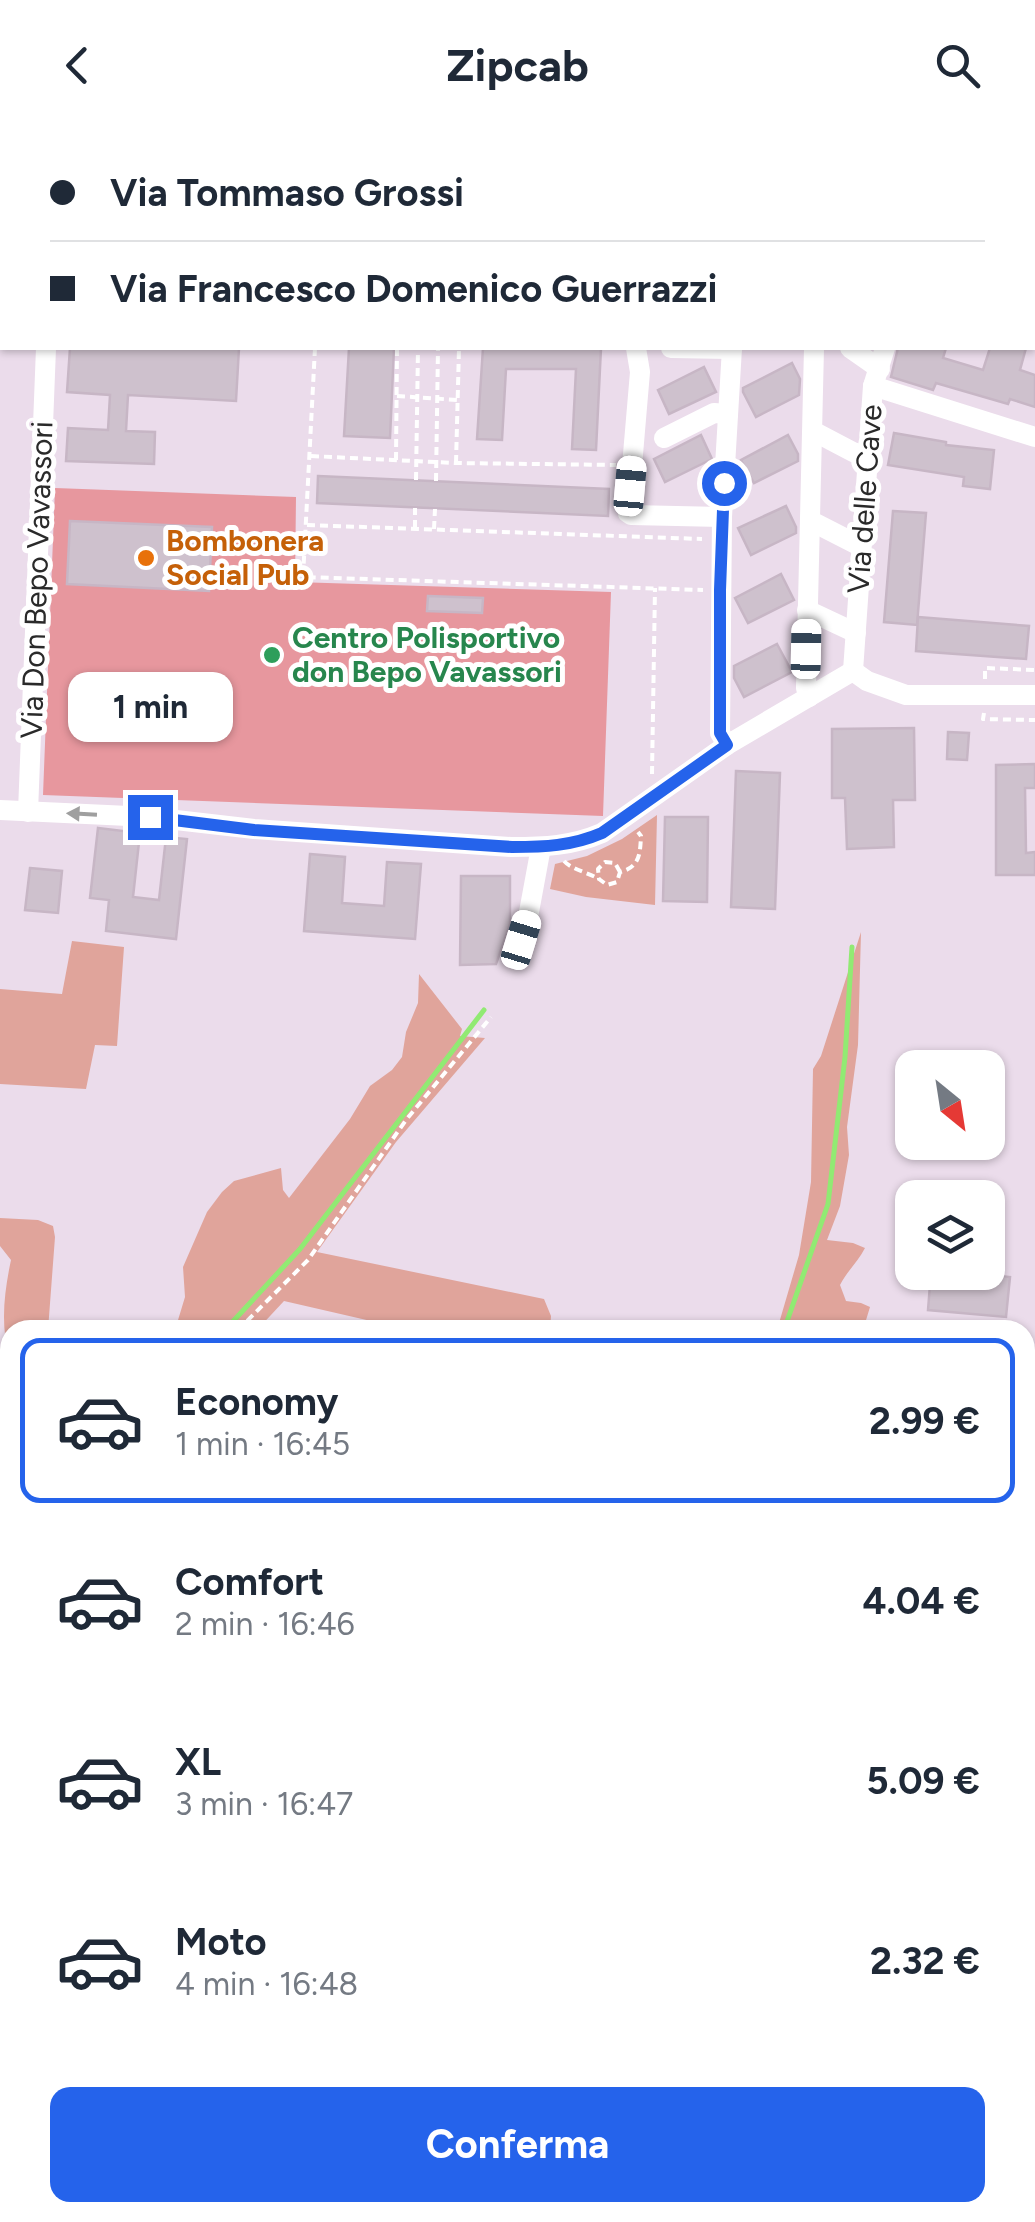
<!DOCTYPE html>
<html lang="it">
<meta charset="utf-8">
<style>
:root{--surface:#fff;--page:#f6f6f7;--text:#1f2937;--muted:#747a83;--line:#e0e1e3;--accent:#2563eb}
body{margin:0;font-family:Figtree,sans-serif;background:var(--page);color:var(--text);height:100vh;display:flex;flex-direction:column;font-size:38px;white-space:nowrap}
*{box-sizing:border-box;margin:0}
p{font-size:32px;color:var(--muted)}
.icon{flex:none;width:55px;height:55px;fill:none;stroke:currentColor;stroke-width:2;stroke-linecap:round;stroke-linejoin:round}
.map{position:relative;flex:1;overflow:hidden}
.drawer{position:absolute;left:0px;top:1190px;width:1035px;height:902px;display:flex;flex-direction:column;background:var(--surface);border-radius:30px 30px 0 0;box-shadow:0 2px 8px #0004}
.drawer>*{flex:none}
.hud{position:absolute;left:0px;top:0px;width:1035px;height:220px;box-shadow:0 2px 8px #0004;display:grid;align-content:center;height:220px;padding:0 50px;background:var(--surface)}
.needle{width:65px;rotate:150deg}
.fabs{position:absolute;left:895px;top:920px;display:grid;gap:20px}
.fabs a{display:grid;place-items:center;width:110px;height:110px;border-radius:20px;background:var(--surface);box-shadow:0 2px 8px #0004;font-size:50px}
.end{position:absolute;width:45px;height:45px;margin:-22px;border:12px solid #2563eb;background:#fff;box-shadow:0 0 0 5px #fff}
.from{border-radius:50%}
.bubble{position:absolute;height:70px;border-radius:20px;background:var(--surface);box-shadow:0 2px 8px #0004;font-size:32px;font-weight:700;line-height:70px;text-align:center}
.car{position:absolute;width:30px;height:60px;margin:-30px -15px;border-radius:12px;box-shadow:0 0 8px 2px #0007;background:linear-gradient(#fff 24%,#345 0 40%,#fff 0 76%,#345 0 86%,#fff 0)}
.hud b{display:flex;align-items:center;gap:35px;height:95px;font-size:38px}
.hud b+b{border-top:2px solid var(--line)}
.hud i{width:25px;height:25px;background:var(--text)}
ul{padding:18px 0 0;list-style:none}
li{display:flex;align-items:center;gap:30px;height:165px;margin:0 20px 15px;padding:0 30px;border:5px solid transparent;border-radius:20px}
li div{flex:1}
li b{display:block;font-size:38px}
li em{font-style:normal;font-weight:700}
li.on{border-color:var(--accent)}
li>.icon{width:90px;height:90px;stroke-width:1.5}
.primary-button{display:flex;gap:20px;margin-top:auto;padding:20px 50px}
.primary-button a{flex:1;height:115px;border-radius:20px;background:var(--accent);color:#fff;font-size:40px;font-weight:700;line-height:115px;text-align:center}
header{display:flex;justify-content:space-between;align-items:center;height:130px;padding:0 50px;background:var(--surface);font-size:45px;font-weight:700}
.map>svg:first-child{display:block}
.green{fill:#e0a49b}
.pitch{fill:#e7979e;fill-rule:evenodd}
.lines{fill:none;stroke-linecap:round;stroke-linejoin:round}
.stream{stroke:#91ea73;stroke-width:5}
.building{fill:#cec1cd;stroke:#c7b6c5;stroke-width:2.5}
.path{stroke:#fff;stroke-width:4;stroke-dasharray:8 5;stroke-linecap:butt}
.minor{stroke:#fff;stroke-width:20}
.oneway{fill:#9f9f9f}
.route{stroke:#2563eb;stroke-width:12}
.food-dot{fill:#e8710a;stroke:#fff;stroke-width:4}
.leisure-dot{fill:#2e9e5b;stroke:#fff;stroke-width:4}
.labels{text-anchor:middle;stroke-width:10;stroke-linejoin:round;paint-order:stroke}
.street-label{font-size:30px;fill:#2a2a2a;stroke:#fff}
.food-label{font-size:30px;font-weight:bold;fill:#c56008;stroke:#fff;text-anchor:start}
.leisure-label{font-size:30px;font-weight:bold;fill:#27864d;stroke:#fff;text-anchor:start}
</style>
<header><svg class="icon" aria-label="back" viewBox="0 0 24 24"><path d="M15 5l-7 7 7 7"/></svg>Zipcab<svg class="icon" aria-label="search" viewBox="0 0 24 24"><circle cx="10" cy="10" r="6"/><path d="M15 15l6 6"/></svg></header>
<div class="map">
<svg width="1035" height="2092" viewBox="0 0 1035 2092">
<rect width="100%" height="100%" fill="#ebdceb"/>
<g class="green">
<rect x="180" y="0" width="206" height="2"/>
<polygon points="657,685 655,775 586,767 550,759 555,734 587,726 622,709"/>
<path d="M861,802L858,915L847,997L849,1025L840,1076L827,1110L853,1113L865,1118C858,1132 847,1141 840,1155L846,1171L861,1173L870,1177L863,1200H777L799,1125L811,1052L813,939L821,926Z"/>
<polygon points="72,811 124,817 117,916 95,915 86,959 0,954 0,859 62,864"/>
<polygon points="419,844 462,899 460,906 485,908 396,1012 317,1122 544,1169 551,1186 550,1200 410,1200 284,1171 257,1200 175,1200 185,1167 183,1137 207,1082 222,1062 234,1051 281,1038 283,1060 289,1068 350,989 370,956 392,940 402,927 406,902 418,873"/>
<path d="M0,1088L38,1090L53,1096L55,1107L48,1200H10V1228C0,1197 4,1163 11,1130L0,1116Z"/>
<polygon points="10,1304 10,1486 0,1501 0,1426 6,1408 3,1317"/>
</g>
<path class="pitch" d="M55,358L296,367L295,452L611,462L603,686L43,665ZM71,391L209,461L68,454ZM429,466L482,468V482L428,480Z"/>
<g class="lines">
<g class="stream">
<polyline points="225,1200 300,1119 484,880"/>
<polyline points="784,1200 828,1074 845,927 852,817"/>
</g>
</g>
<g class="building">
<polygon points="70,218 239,218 236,271 128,265 126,301 155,302 154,334 66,331 68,298 108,300 110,265 67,262"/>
<polygon points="349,218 394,218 390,308 344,306"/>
<polygon points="483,218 601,218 596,320 572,319 576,239 506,239 502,310 477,309"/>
<polygon points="898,218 946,218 943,228 983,240 990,218 1026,218 1020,240 1035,245 1035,277 1010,269 1008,274 936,253 933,260 891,247"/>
<polygon points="792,233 800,249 799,265 756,287 743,262 743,258"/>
<polygon points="704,237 716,262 669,284 658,260"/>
<polygon points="894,303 946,312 946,315 994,320 990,359 963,356 964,347 888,335"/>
<polygon points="701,305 712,329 665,352 654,329"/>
<polygon points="788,305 798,324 798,331 754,353 741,330"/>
<polygon points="318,346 609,359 608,386 317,373"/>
<polygon points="786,376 796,397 796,403 751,425 738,398"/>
<polygon points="893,381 926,383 917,495 884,492"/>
<polygon points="70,391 212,397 209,461 67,454"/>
<polygon points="781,444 794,470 748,493 735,468"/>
<polygon points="428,466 483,468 482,483 427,481"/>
<polygon points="918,487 1029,496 1026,529 916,521"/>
<polygon points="777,514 792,542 744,567 734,548 734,536"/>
<polygon points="914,598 915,670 893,670 894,717 847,719 845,668 832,668 832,599"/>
<polygon points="948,602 969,603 967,630 947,629"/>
<polygon points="1035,634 1035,658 1025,658 1026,723 1035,722 1035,745 996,745 996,635"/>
<polygon points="736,641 780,643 775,779 731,777"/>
<polygon points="665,687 708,687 707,772 663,771"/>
<polygon points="98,698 140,703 133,767 159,770 166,707 187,709 176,809 106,801 109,770 90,768"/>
<polygon points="310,724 345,727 342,773 384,776 387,732 421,734 415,809 304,801"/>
<polygon points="30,738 62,741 58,783 25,780"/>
<polygon points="461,746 510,746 510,794 496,834 460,835"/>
<polygon points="931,1142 964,1142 1010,1147 1006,1187 928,1180"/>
</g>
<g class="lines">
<g class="path">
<polyline points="206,2 206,0"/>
<polyline points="250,2 250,0"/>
<polyline points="282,2 282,0"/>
<polyline points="0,183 2,183"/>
<polyline points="315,218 303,447 703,460"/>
<polyline points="397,266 457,270"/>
<polyline points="311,326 456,333 616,335"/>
<polyline points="396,330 397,218"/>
<polyline points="456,333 459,218"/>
<polyline points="416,350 418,218"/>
<polyline points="436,351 438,218"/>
<polyline points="307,395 702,409"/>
<polyline points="415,398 415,378"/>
<polyline points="434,399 435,379"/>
<polyline points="985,549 985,538 1035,540"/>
<polyline points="984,583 983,589 1035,590"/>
<polyline points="652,644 655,458"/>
<path d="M564,731C571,739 589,743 599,749"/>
<path d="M620,742L615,733L605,732L598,739L599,749L607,755L617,752L620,742C640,737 640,724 641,706L638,702"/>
<polyline points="238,1200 308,1130 406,990 491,887"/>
<polyline points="1025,1466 1035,1426"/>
</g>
<g class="minor">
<polyline points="893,0 896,2"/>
<polyline points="55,2 55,0"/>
<polyline points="583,2 583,0"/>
<polyline points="738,2 738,0"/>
<polyline points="871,2 871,0"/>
<polyline points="926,2 927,0"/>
<polyline points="0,105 2,105"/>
<polyline points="1032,151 1035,152"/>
<polyline points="636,218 640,242 628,383 631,385 722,387"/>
<polyline points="671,218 732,219"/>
<polyline points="850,218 880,239"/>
<polyline points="873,256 1035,307"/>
<polyline points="813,301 853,322 868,327"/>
<polyline points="664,308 714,283 728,284"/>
<polyline points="811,391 860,416"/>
<polyline points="807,480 856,503"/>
<polyline points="853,541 873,256 885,218"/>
<polyline points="853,541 867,551 906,565 1035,565"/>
<polyline points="809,567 806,558 814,218"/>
<polyline points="727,615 720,603 722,387 732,218"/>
<path d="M0,680L150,687L254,699L511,717C544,717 572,716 602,703L727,615L853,541"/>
<polyline points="28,682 46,218"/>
<polyline points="521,810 529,782 541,717"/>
<polyline points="0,1894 10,1895"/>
<polyline points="285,2092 287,2082"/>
<polyline points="394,2092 395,2082"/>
<polyline points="527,2092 555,2082"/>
</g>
</g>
<defs><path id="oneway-solid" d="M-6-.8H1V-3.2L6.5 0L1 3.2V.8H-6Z" transform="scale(2.5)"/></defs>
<use class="oneway" href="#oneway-solid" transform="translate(82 684) rotate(-177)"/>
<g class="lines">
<path class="route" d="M150,687L254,700L512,717C544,717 572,716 602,703L727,615L720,603V460L724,353"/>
</g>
<circle class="food-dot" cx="146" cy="428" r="10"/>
<circle class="leisure-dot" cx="272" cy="525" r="10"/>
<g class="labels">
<g class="street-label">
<text transform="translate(865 369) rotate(-86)" y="10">Via delle Cave</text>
<text transform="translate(37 450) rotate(-88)" y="10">Via Don Bepo Vavassori</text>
</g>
<g class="food-label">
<text x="166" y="421">Bombonera<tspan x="166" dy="34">Social Pub</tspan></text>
</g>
<g class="leisure-label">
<text x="292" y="518">Centro Polisportivo<tspan x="292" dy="34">don Bepo Vavassori</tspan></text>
</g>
</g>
</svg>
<div class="fabs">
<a><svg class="needle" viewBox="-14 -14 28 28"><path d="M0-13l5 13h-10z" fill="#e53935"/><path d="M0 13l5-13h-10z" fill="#747a83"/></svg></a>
<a><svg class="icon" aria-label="layers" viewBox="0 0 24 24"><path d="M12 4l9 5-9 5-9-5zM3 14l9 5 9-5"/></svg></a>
</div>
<i class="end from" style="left:724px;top:353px"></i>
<i class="end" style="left:150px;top:687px"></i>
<div class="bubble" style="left:68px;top:542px;width:165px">1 min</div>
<i class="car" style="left:630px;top:356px;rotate:5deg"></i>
<i class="car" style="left:806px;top:519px;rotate:1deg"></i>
<i class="car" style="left:521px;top:810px;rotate:17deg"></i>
<div class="hud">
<b><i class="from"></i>Via Tommaso Grossi</b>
<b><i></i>Via Francesco Domenico Guerrazzi</b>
</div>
<section class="drawer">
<ul>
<li class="on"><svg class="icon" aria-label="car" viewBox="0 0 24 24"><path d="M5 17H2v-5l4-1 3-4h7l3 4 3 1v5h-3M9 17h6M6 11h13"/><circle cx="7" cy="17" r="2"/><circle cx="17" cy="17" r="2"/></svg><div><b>Economy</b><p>1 min · 16:45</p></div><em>2.99 €</em></li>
<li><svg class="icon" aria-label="car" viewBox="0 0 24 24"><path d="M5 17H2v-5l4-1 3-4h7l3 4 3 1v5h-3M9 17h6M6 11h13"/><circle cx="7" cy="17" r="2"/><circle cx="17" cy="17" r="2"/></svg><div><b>Comfort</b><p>2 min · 16:46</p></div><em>4.04 €</em></li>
<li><svg class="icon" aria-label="car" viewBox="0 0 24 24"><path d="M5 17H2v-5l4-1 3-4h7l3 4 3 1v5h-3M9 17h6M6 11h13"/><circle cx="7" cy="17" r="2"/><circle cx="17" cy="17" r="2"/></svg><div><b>XL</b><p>3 min · 16:47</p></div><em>5.09 €</em></li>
<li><svg class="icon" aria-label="car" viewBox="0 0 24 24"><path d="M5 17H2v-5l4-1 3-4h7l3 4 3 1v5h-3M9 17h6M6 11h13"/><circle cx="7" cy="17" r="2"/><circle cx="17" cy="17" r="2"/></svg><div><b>Moto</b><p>4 min · 16:48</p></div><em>2.32 €</em></li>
</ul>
<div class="primary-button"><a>Conferma</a></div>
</section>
</div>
